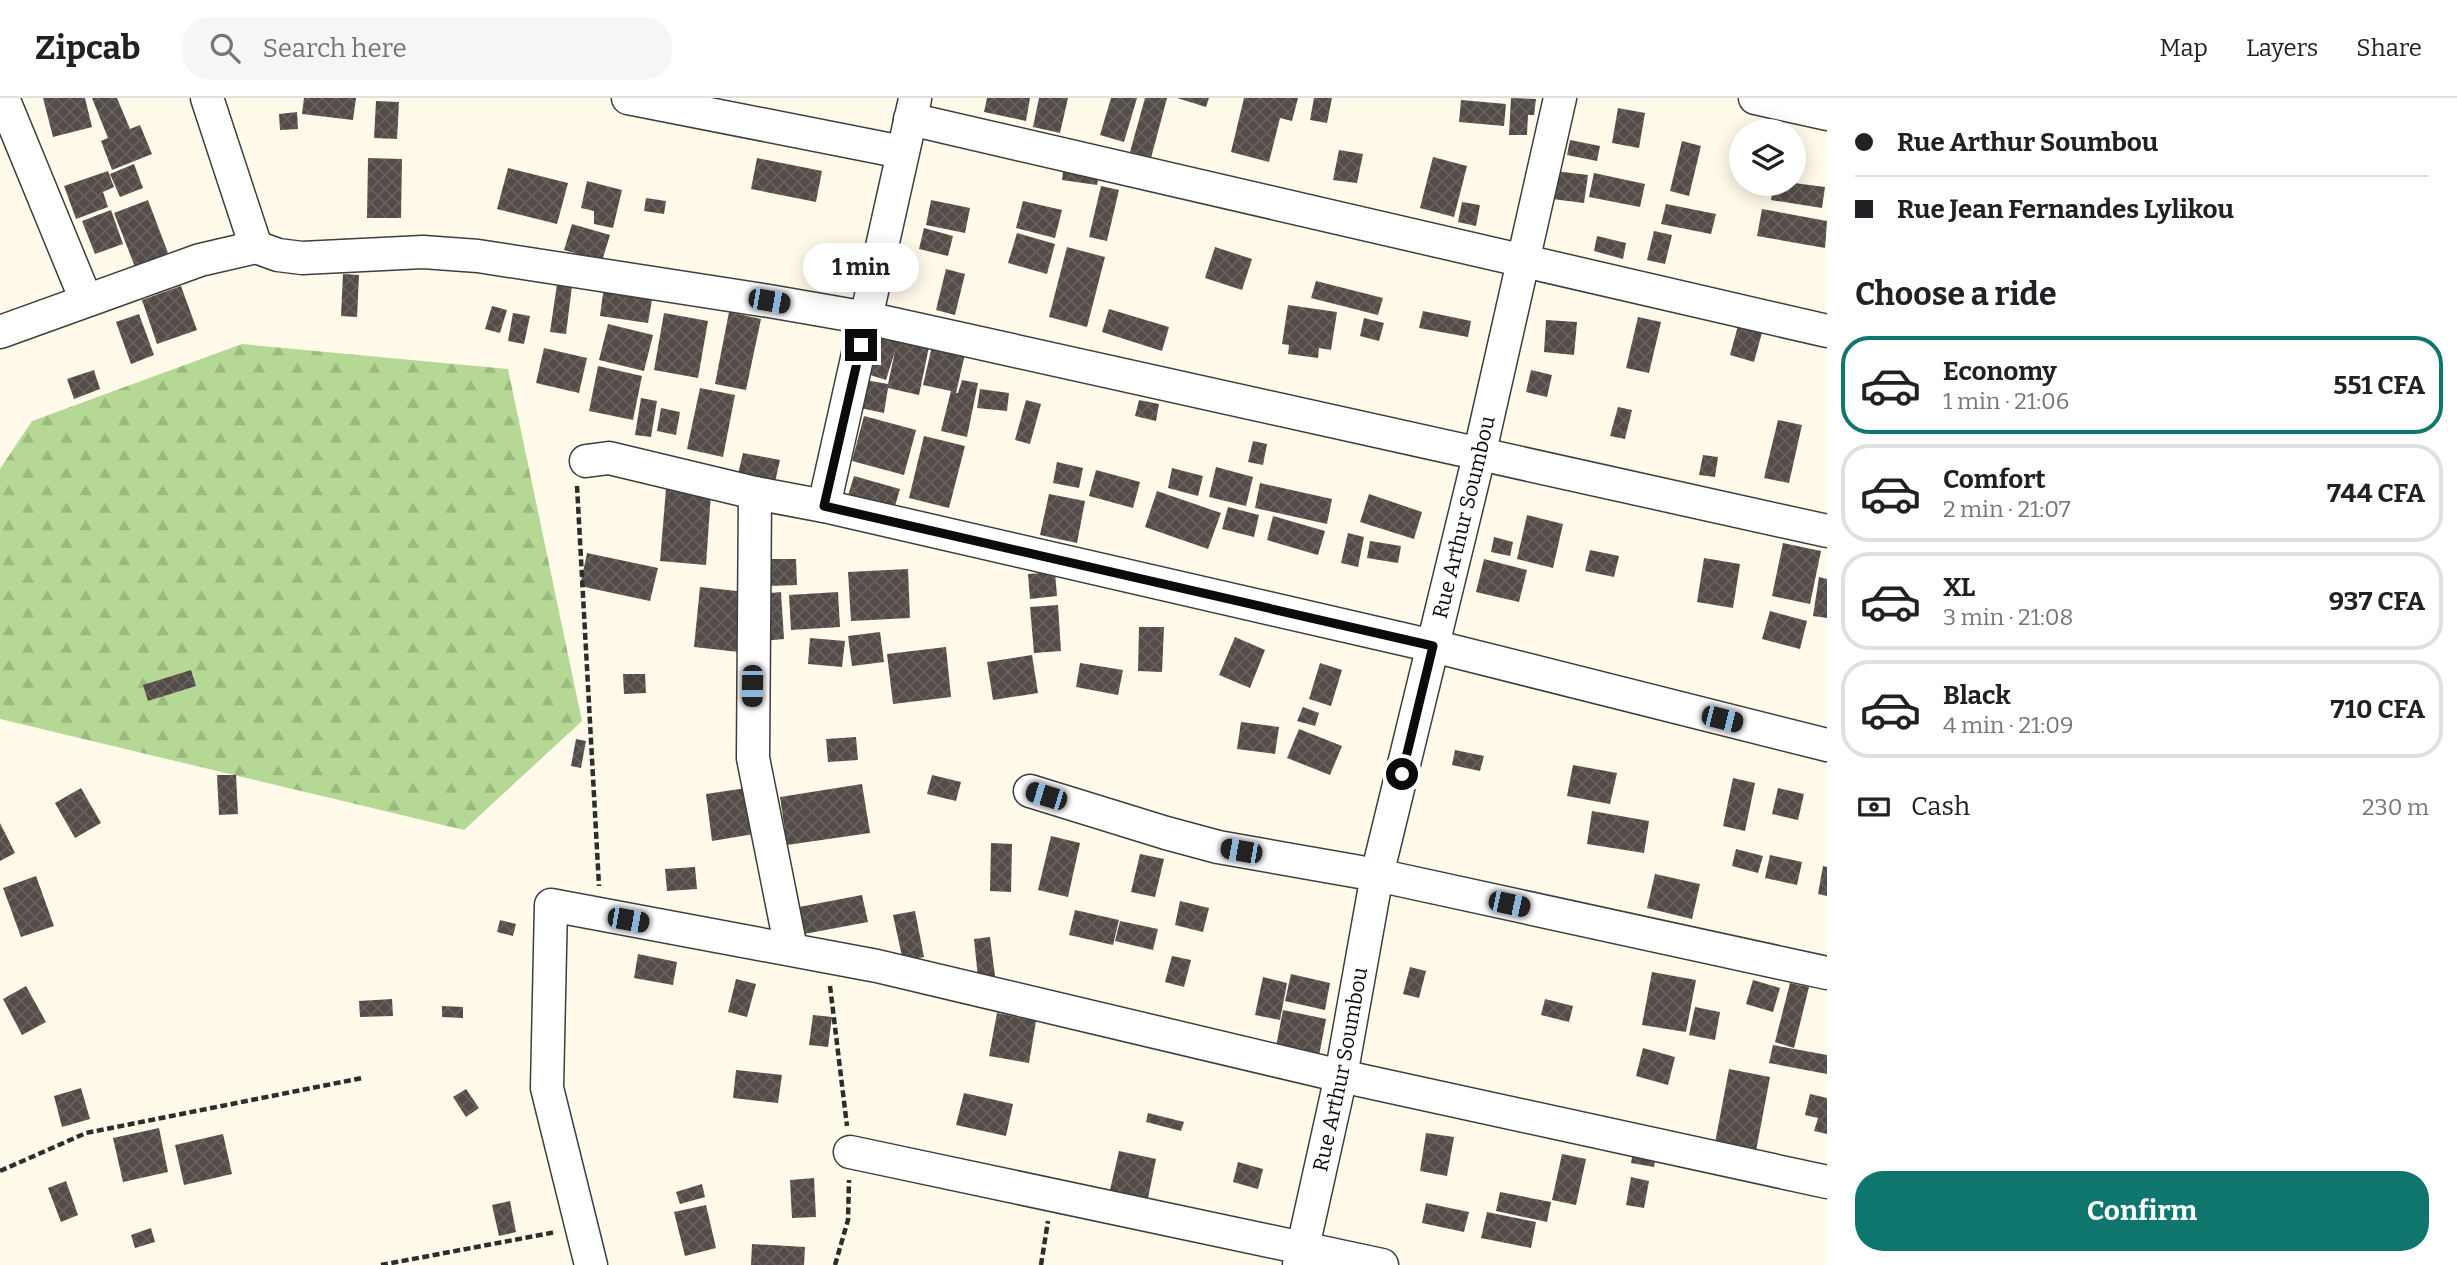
<!DOCTYPE html>
<meta charset="utf-8">
<style>
:root{--surface:#fff;--page:#f6f6f6;--text:#202124;--muted:#757577;--line:#e0e0e0;--accent:#0f766e}
body{margin:0;font-family:Bitter,serif;background:var(--page);color:var(--text);height:100vh;display:flex;flex-direction:column;font-size:26px;white-space:nowrap}
*{box-sizing:border-box;margin:0}
p{font-size:23px;color:var(--muted)}
.icon{flex:none;width:38px;height:38px;fill:none;stroke:currentColor;stroke-width:2;stroke-linecap:round;stroke-linejoin:round}
.map{position:relative;flex:1;overflow:hidden}
.details{display:flex;flex-direction:column;background:var(--surface);width:630px}
.details>*{flex:none}
.hud{display:grid;align-content:center;height:154px;padding:0 28px;background:var(--surface)}
.fabs{position:absolute;left:1729px;top:21px;display:grid;gap:14px}
.fabs a{display:grid;place-items:center;width:77px;height:77px;border-radius:50%;background:var(--surface);box-shadow:0 4px 18px #0003;font-size:35px}
.end{position:absolute;width:32px;height:32px;margin:-16px;border:9px solid #0b0b0b;background:#fff;box-shadow:0 0 0 4px #fff}
.from{border-radius:50%}
.bubble{position:absolute;height:49px;border-radius:24px;background:var(--surface);box-shadow:0 4px 18px #0003;font-size:23px;font-weight:700;line-height:49px;text-align:center}
.car{position:absolute;width:21px;height:42px;margin:-21px -10px;border-radius:9px;box-shadow:0 0 5px 2px #0007;background:linear-gradient(#222 24%,#8ab4d8 0 40%,#222 0 76%,#8ab4d8 0 86%,#222 0)}
.hud b{display:flex;align-items:center;gap:24px;height:66px;font-size:26px}
.hud b+b{border-top:2px solid var(--line)}
.hud i{width:18px;height:18px;background:var(--text)}
ul{padding:0;list-style:none}
li{display:flex;align-items:center;gap:21px;height:98px;margin:0 14px 10px;padding:0 14px;border:4px solid var(--line);border-radius:28px}
li div{flex:1}
li b{display:block;font-size:26px}
li em{font-style:normal;font-weight:700}
li.selected{border-color:var(--accent)}
li>.icon{width:63px;height:63px;stroke-width:1.5}
h2{padding:0 28px;font-size:32px;line-height:84px}
.pay{display:flex;align-items:center;gap:18px;height:77px;padding:0 28px;font-size:26px}
.pay p{margin-inline-start:auto}
.action{display:flex;gap:14px;margin-top:auto;padding:14px 28px}
.action a{flex:1;height:80px;border-radius:28px;background:var(--accent);color:#fff;font-size:28px;font-weight:700;line-height:80px;text-align:center}
header{display:flex;align-items:center;gap:42px;box-sizing:border-box;height:98px;padding:0 35px;background:var(--surface);border-bottom:2px solid var(--line)}
header strong{font-size:33px}
nav{display:flex;gap:38px;margin-inline-start:auto;font-size:24px}
.search{width:490px;height:63px;background:var(--page);display:flex;align-items:center;gap:18px;box-sizing:border-box;padding:0 24px;border-radius:28px;color:var(--muted);font-size:26px}
main{display:flex;flex:1;min-height:0}
.map>svg:first-child{display:block}
.forest{fill:url(#forest-firs)}
.building{fill:url(#building-cross-hatch)}
.lines{fill:none;stroke-linecap:round;stroke-linejoin:round}
.minor-casing{stroke:#3e3e3e;stroke-width:35}
.path{stroke:#2d2d2d;stroke-width:4.5;stroke-dasharray:7 3.5;stroke-linecap:butt}
.minor{stroke:#fff;stroke-width:32}
.route{stroke:#0b0b0b;stroke-width:9}
.labels{text-anchor:middle;stroke-width:7;stroke-linejoin:round;paint-order:stroke}
.street-label{font-size:21px;fill:#0b0b0b;stroke:#fff}
</style>
<header>
<strong>Zipcab</strong>
<div class="search"><svg class="icon" aria-label="search" viewBox="0 0 24 24"><circle cx="10" cy="10" r="6"/><path d="M15 15l6 6"/></svg>Search here</div>
<nav><a>Map</a><a>Layers</a><a>Share</a></nav>
</header>
<main>
<div class="map">
<svg width="1827" height="1167" viewBox="0 0 1827 1167">
<defs>
<pattern id="forest-firs" width="22" height="20" patternUnits="userSpaceOnUse" patternTransform="scale(1.75)"><rect width="22" height="20" fill="#b5d994"/><path d="M5 1l3.5 6h-7zM16 11l3.5 6h-7z" fill="#9ab97e"/></pattern>
<pattern id="building-cross-hatch" width="8" height="8" patternUnits="userSpaceOnUse" patternTransform="scale(1.75)"><rect width="8" height="8" fill="#544c48"/><path d="M0 0l8 8M0 8l8-8" fill="none" stroke="#68615e"/></pattern>
</defs>
<rect width="100%" height="100%" fill="#fffaea"/>
<polygon class="forest" points="242,246 508,271 582,623 464,732 0,621 0,371 32,323"/>
<g class="building">
<polygon points="43,0 85,0 92,29 53,39"/>
<polygon points="92,0 117,0 130,31 140,27 152,56 112,72 101,43 108,40"/>
<polygon points="304,0 356,0 353,22 302,16"/>
<polygon points="987,0 1030,0 1026,23 984,14"/>
<polygon points="1039,0 1068,0 1060,35 1033,29"/>
<polygon points="1111,0 1137,0 1124,44 1100,37"/>
<polygon points="1145,0 1167,0 1151,60 1130,54"/>
<polygon points="1177,0 1209,0 1206,9"/>
<polygon points="1244,0 1298,0 1292,23 1280,20 1269,64 1231,54"/>
<polygon points="1314,0 1332,0 1327,25 1310,22"/>
<polygon points="1511,0 1536,1 1534,17 1528,17 1527,37 1509,37"/>
<polygon points="1461,2 1506,6 1504,28 1459,24"/>
<polygon points="376,3 399,4 397,41 374,40"/>
<polygon points="1618,10 1645,15 1639,50 1612,45"/>
<polygon points="297,14 298,31 280,32 279,16"/>
<polygon points="1570,42 1600,48 1597,63 1567,57"/>
<polygon points="1682,43 1701,48 1689,98 1670,93"/>
<polygon points="1339,52 1363,56 1357,85 1333,82"/>
<polygon points="1433,59 1467,68 1454,119 1420,110"/>
<polygon points="368,60 402,61 401,120 367,120"/>
<polygon points="757,60 822,73 816,104 751,91"/>
<polygon points="134,66 143,90 120,99 110,76"/>
<polygon points="1064,67 1100,71 1097,87 1062,82"/>
<polygon points="508,70 568,85 557,126 497,111"/>
<polygon points="108,73 114,89 103,94 108,109 76,121 64,88"/>
<polygon points="1555,73 1588,77 1584,105 1552,101"/>
<polygon points="1594,75 1645,86 1640,109 1589,99"/>
<polygon points="587,83 622,92 613,130 594,126 594,113 581,110"/>
<polygon points="1794,85 1825,89 1822,110 1771,102 1774,86"/>
<polygon points="1101,88 1119,92 1107,143 1089,139"/>
<polygon points="646,100 666,103 664,116 644,113"/>
<polygon points="148,102 168,155 135,169 114,115"/>
<polygon points="931,102 970,110 965,135 926,127"/>
<polygon points="1023,103 1062,112 1055,140 1016,130"/>
<polygon points="1462,104 1480,107 1476,128 1458,124"/>
<polygon points="1666,106 1716,116 1711,136 1661,126"/>
<polygon points="1762,111 1827,123 1825,150 1757,138"/>
<polygon points="111,112 123,146 95,156 82,123"/>
<polygon points="572,126 610,137 602,163 564,152"/>
<polygon points="924,130 953,138 948,158 919,151"/>
<polygon points="1654,133 1672,137 1665,166 1647,162"/>
<polygon points="1017,135 1055,146 1047,176 1008,165"/>
<polygon points="1597,138 1626,145 1623,161 1594,153"/>
<polygon points="1067,149 1105,159 1087,229 1049,219"/>
<polygon points="1215,149 1252,161 1242,192 1205,180"/>
<polygon points="946,171 965,176 955,217 936,212"/>
<polygon points="343,176 359,177 357,219 341,218"/>
<polygon points="1316,183 1383,200 1378,217 1311,200"/>
<polygon points="557,186 572,188 566,236 550,234"/>
<polygon points="181,188 197,232 157,246 142,202"/>
<polygon points="604,188 653,196 648,225 600,218"/>
<polygon points="1288,207 1337,214 1331,252 1319,250 1318,260 1288,256 1289,247 1282,246"/>
<polygon points="492,208 507,212 500,235 485,231"/>
<polygon points="1109,211 1169,229 1162,253 1102,234"/>
<polygon points="1423,213 1471,223 1468,239 1419,230"/>
<polygon points="729,214 761,221 746,292 715,286"/>
<polygon points="513,215 530,218 524,246 508,243"/>
<polygon points="664,215 708,223 698,280 654,272"/>
<polygon points="139,216 154,257 131,266 116,224"/>
<polygon points="1638,219 1661,224 1649,275 1626,270"/>
<polygon points="1364,220 1384,225 1379,243 1360,238"/>
<polygon points="1546,222 1577,224 1574,257 1544,254"/>
<polygon points="1739,224 1763,231 1754,264 1730,257"/>
<polygon points="608,226 653,237 644,273 599,262"/>
<polygon points="880,230 929,249 919,297 888,290 884,315 860,310 865,282 888,286 895,253 886,282 867,276"/>
<polygon points="932,248 965,256 956,295 958,295 962,282 978,285 967,339 941,333 951,293 923,287"/>
<polygon points="544,250 587,260 579,295 536,285"/>
<polygon points="598,268 642,278 633,322 589,313"/>
<polygon points="94,272 100,291 74,301 67,281"/>
<polygon points="1531,272 1552,277 1547,299 1526,294"/>
<polygon points="700,290 735,297 723,359 687,351"/>
<polygon points="980,291 1009,295 1007,313 977,310"/>
<polygon points="641,300 657,303 651,339 635,337"/>
<polygon points="1026,302 1041,306 1030,346 1015,342"/>
<polygon points="1139,302 1159,306 1156,323 1135,318"/>
<polygon points="1618,309 1632,312 1625,341 1610,338"/>
<polygon points="661,310 680,314 676,337 657,333"/>
<polygon points="864,318 916,332 904,377 852,363"/>
<polygon points="1778,322 1802,327 1789,385 1764,380"/>
<polygon points="924,338 965,348 949,410 909,400"/>
<polygon points="1253,343 1267,346 1263,367 1248,364"/>
<polygon points="743,355 780,362 775,384 738,376"/>
<polygon points="1703,357 1718,359 1715,379 1699,377"/>
<polygon points="1057,364 1083,370 1079,390 1053,385"/>
<polygon points="1216,369 1253,379 1246,408 1209,399"/>
<polygon points="1172,370 1203,378 1198,398 1168,390"/>
<polygon points="1096,372 1140,384 1133,410 1089,398"/>
<polygon points="854,378 900,391 892,418 846,404"/>
<polygon points="1260,385 1332,401 1327,426 1255,410"/>
<polygon points="666,391 711,395 706,467 660,463"/>
<polygon points="1157,393 1221,415 1208,451 1145,429"/>
<polygon points="1049,396 1085,403 1077,445 1040,437"/>
<polygon points="1369,396 1422,414 1414,441 1360,424"/>
<polygon points="1228,409 1259,417 1254,439 1222,431"/>
<polygon points="1527,417 1563,426 1553,470 1517,461"/>
<polygon points="1273,418 1325,433 1318,457 1267,442"/>
<polygon points="1348,435 1364,439 1358,469 1341,465"/>
<polygon points="1494,439 1513,444 1510,458 1491,454"/>
<polygon points="1370,443 1401,448 1398,465 1367,460"/>
<polygon points="1783,445 1821,453 1810,506 1772,498"/>
<polygon points="1590,452 1619,458 1614,479 1585,473"/>
<polygon points="587,455 658,470 650,503 580,488"/>
<polygon points="1704,460 1740,466 1733,510 1697,504"/>
<polygon points="767,461 796,461 797,487 768,488"/>
<polygon points="1484,461 1527,472 1519,504 1476,494"/>
<polygon points="908,471 910,520 851,523 848,474"/>
<polygon points="1055,474 1057,498 1030,501 1028,476"/>
<polygon points="1819,479 1827,481 1827,520 1813,518"/>
<polygon points="700,489 746,494 739,554 694,549"/>
<polygon points="781,494 784,541 762,543 759,496"/>
<polygon points="838,494 840,529 791,532 789,497"/>
<polygon points="1058,507 1061,553 1034,555 1030,509"/>
<polygon points="1770,513 1807,523 1800,551 1762,541"/>
<polygon points="1139,529 1164,529 1162,574 1138,573"/>
<polygon points="880,534 884,564 852,568 848,538"/>
<polygon points="1235,539 1265,552 1250,590 1219,577"/>
<polygon points="810,540 845,543 842,569 808,566"/>
<polygon points="946,549 951,599 893,606 887,556"/>
<polygon points="1032,557 1038,595 993,602 987,564"/>
<polygon points="1080,565 1123,572 1118,597 1076,589"/>
<polygon points="1320,565 1342,572 1331,608 1309,601"/>
<polygon points="191,572 196,588 148,603 143,587"/>
<polygon points="623,576 645,576 646,595 624,596"/>
<polygon points="1303,609 1319,615 1315,628 1297,623"/>
<polygon points="1241,624 1279,629 1275,656 1237,651"/>
<polygon points="1299,631 1342,648 1330,677 1287,660"/>
<polygon points="856,639 858,662 828,664 826,641"/>
<polygon points="576,641 586,643 581,670 571,668"/>
<polygon points="1455,652 1484,658 1480,673 1452,667"/>
<polygon points="1573,667 1617,675 1610,706 1567,698"/>
<polygon points="217,677 236,677 238,716 219,717"/>
<polygon points="932,677 961,684 956,703 927,696"/>
<polygon points="1733,680 1755,685 1745,733 1723,728"/>
<polygon points="862,686 870,735 787,747 780,699"/>
<polygon points="753,689 754,736 712,743 706,696"/>
<polygon points="81,690 101,725 75,740 55,705"/>
<polygon points="1778,690 1804,696 1798,722 1772,716"/>
<polygon points="1592,713 1649,723 1644,755 1587,746"/>
<polygon points="0,725 15,755 0,763"/>
<polygon points="1051,738 1080,745 1068,799 1038,792"/>
<polygon points="991,745 1012,746 1011,794 990,793"/>
<polygon points="1736,751 1763,758 1758,775 1732,768"/>
<polygon points="1140,756 1164,761 1155,799 1131,794"/>
<polygon points="1770,757 1802,764 1797,787 1765,780"/>
<polygon points="1823,768 1827,769 1827,798 1818,796"/>
<polygon points="695,769 697,791 667,793 665,771"/>
<polygon points="1655,776 1700,786 1692,821 1647,810"/>
<polygon points="36,778 54,828 21,839 3,790"/>
<polygon points="862,797 868,824 804,836 799,809"/>
<polygon points="1180,803 1209,810 1203,834 1175,827"/>
<polygon points="1075,812 1119,822 1113,847 1069,837"/>
<polygon points="915,813 924,859 903,863 893,817"/>
<polygon points="500,822 516,826 513,838 497,834"/>
<polygon points="1120,823 1158,831 1153,852 1115,843"/>
<polygon points="990,839 995,878 978,880 974,841"/>
<polygon points="638,856 677,864 673,887 634,880"/>
<polygon points="1172,858 1191,862 1184,889 1165,884"/>
<polygon points="1410,869 1426,873 1419,900 1403,896"/>
<polygon points="1652,874 1696,882 1686,934 1642,927"/>
<polygon points="1291,876 1330,885 1325,912 1285,903"/>
<polygon points="1263,879 1287,885 1280,922 1255,917"/>
<polygon points="736,881 756,886 747,919 728,914"/>
<polygon points="1753,882 1780,890 1773,914 1746,906"/>
<polygon points="1790,885 1809,889 1794,950 1775,944"/>
<polygon points="26,888 46,924 22,937 3,901"/>
<polygon points="392,901 393,918 360,919 359,903"/>
<polygon points="1545,901 1573,908 1569,924 1541,917"/>
<polygon points="442,908 463,909 463,920 442,919"/>
<polygon points="1695,909 1720,914 1715,942 1689,937"/>
<polygon points="1283,912 1326,921 1318,963 1275,954"/>
<polygon points="997,915 1036,923 1029,965 989,958"/>
<polygon points="813,917 832,919 828,949 809,947"/>
<polygon points="1773,947 1827,957 1827,976 1769,965"/>
<polygon points="1643,950 1675,959 1668,987 1636,978"/>
<polygon points="1729,971 1770,979 1756,1053 1715,1045"/>
<polygon points="736,972 782,977 778,1005 733,1000"/>
<polygon points="81,990 90,1021 62,1029 54,998"/>
<polygon points="466,991 479,1010 466,1019 453,999"/>
<polygon points="964,995 1013,1006 1006,1038 956,1027"/>
<polygon points="1810,996 1827,1000 1827,1036 1814,1033 1818,1020 1805,1017"/>
<polygon points="1148,1015 1184,1024 1181,1033 1146,1024"/>
<polygon points="159,1030 168,1074 123,1084 113,1040"/>
<polygon points="1426,1035 1454,1039 1447,1078 1420,1073"/>
<polygon points="223,1036 232,1076 184,1087 175,1047"/>
<polygon points="1634,1049 1657,1053 1654,1069 1631,1065"/>
<polygon points="1119,1053 1156,1061 1148,1100 1110,1092"/>
<polygon points="1562,1056 1586,1061 1576,1107 1552,1102"/>
<polygon points="1238,1064 1263,1071 1258,1091 1233,1084"/>
<polygon points="1631,1079 1649,1083 1644,1110 1626,1107"/>
<polygon points="814,1080 816,1119 792,1120 790,1082"/>
<polygon points="66,1083 78,1117 61,1124 48,1090"/>
<polygon points="702,1086 705,1099 680,1106 676,1094"/>
<polygon points="1500,1094 1551,1104 1547,1124 1496,1113"/>
<polygon points="510,1103 516,1134 499,1138 492,1107"/>
<polygon points="1426,1105 1469,1114 1464,1134 1422,1125"/>
<polygon points="706,1107 716,1150 685,1158 674,1114"/>
<polygon points="1487,1114 1536,1124 1531,1150 1481,1140"/>
<polygon points="151,1130 155,1144 135,1150 131,1137"/>
<polygon points="752,1146 805,1149 804,1167 751,1167"/>
</g>
<g class="lines">
<defs>
<g id="minor">
<polyline points="3,0 86,202"/>
<polyline points="628,0 902,54"/>
<polyline points="1755,0 1827,16"/>
<polyline points="910,21 1827,233"/>
<polyline points="256,149 278,157 302,160 423,154 478,158 769,203 867,220 1827,433"/>
<polyline points="0,234 200,162 256,149 207,0"/>
<polyline points="586,363 609,360 755,395 824,408 1433,548 1827,647"/>
<polyline points="755,395 753,660 791,851"/>
<polyline points="824,408 915,1"/>
<polyline points="1030,693 1166,735 1218,749 1377,777 1827,875"/>
<polyline points="850,1054 1382,1167"/>
<polyline points="591,1167 547,990 551,807 877,868 1341,978 1827,1084"/>
<path id="s1" d="M1299,1167L1341,978L1377,777L1479,358L1560,0"/>
</g>
</defs>
<use href="#minor" class="minor-casing"/>
<g class="path">
<polyline points="577,388 599,788"/>
<polyline points="830,888 847,1028"/>
<polyline points="0,1073 86,1035 362,980"/>
<polyline points="381,1167 556,1134"/>
<polyline points="835,1167 848,1122 849,1082"/>
<polyline points="1041,1167 1048,1123"/>
</g>
<use href="#minor" class="minor"/>
</g>
<g class="lines">
<polyline class="route" points="861,247 824,408 1433,548 1402,676"/>
</g>
<g class="labels">
<g class="street-label">
<text dy="7" stroke="none"><textPath href="#s1" startOffset="766">Rue Arthur Soumbou</textPath></text>
<text dy="7" stroke="none"><textPath href="#s1" startOffset="200">Rue Arthur Soumbou</textPath></text>
</g>
</g>
</svg>
<div class="fabs">
<a><svg class="icon" aria-label="layers" viewBox="0 0 24 24"><path d="M12 4l9 5-9 5-9-5zM3 14l9 5 9-5"/></svg></a>
</div>
<i class="end from" style="left:1402px;top:676px"></i>
<i class="end" style="left:861px;top:247px"></i>
<div class="bubble" style="left:803px;top:145px;width:116px">1 min</div>
<i class="car" style="left:769px;top:203px;rotate:100deg"></i>
<i class="car" style="left:752px;top:588px;rotate:181deg"></i>
<i class="car" style="left:1722px;top:621px;rotate:104deg"></i>
<i class="car" style="left:1046px;top:698px;rotate:287deg"></i>
<i class="car" style="left:1241px;top:753px;rotate:280deg"></i>
<i class="car" style="left:1509px;top:806px;rotate:102deg"></i>
<i class="car" style="left:628px;top:822px;rotate:100deg"></i>
</div>
<section class="details">
<div class="hud">
<b><i class="from"></i>Rue Arthur Soumbou</b>
<b><i></i>Rue Jean Fernandes Lylikou</b>
</div>
<h2>Choose a ride</h2>
<ul>
<li class="selected"><svg class="icon" aria-label="car" viewBox="0 0 24 24"><path d="M5 17H2v-5l4-1 3-4h7l3 4 3 1v5h-3M9 17h6M6 11h13"/><circle cx="7" cy="17" r="2"/><circle cx="17" cy="17" r="2"/></svg><div><b>Economy</b><p>1 min · 21:06</p></div><em>551 CFA</em></li>
<li><svg class="icon" aria-label="car" viewBox="0 0 24 24"><path d="M5 17H2v-5l4-1 3-4h7l3 4 3 1v5h-3M9 17h6M6 11h13"/><circle cx="7" cy="17" r="2"/><circle cx="17" cy="17" r="2"/></svg><div><b>Comfort</b><p>2 min · 21:07</p></div><em>744 CFA</em></li>
<li><svg class="icon" aria-label="car" viewBox="0 0 24 24"><path d="M5 17H2v-5l4-1 3-4h7l3 4 3 1v5h-3M9 17h6M6 11h13"/><circle cx="7" cy="17" r="2"/><circle cx="17" cy="17" r="2"/></svg><div><b>XL</b><p>3 min · 21:08</p></div><em>937 CFA</em></li>
<li><svg class="icon" aria-label="car" viewBox="0 0 24 24"><path d="M5 17H2v-5l4-1 3-4h7l3 4 3 1v5h-3M9 17h6M6 11h13"/><circle cx="7" cy="17" r="2"/><circle cx="17" cy="17" r="2"/></svg><div><b>Black</b><p>4 min · 21:09</p></div><em>710 CFA</em></li>
</ul>
<div class="pay"><svg class="icon" aria-label="cash" viewBox="0 0 24 24"><path d="M3 7h18v10H3z"/><circle cx="12" cy="12" r="2"/></svg>Cash<p>230 m</p></div>
<div class="action"><a>Confirm</a></div>
</section>
</main>
